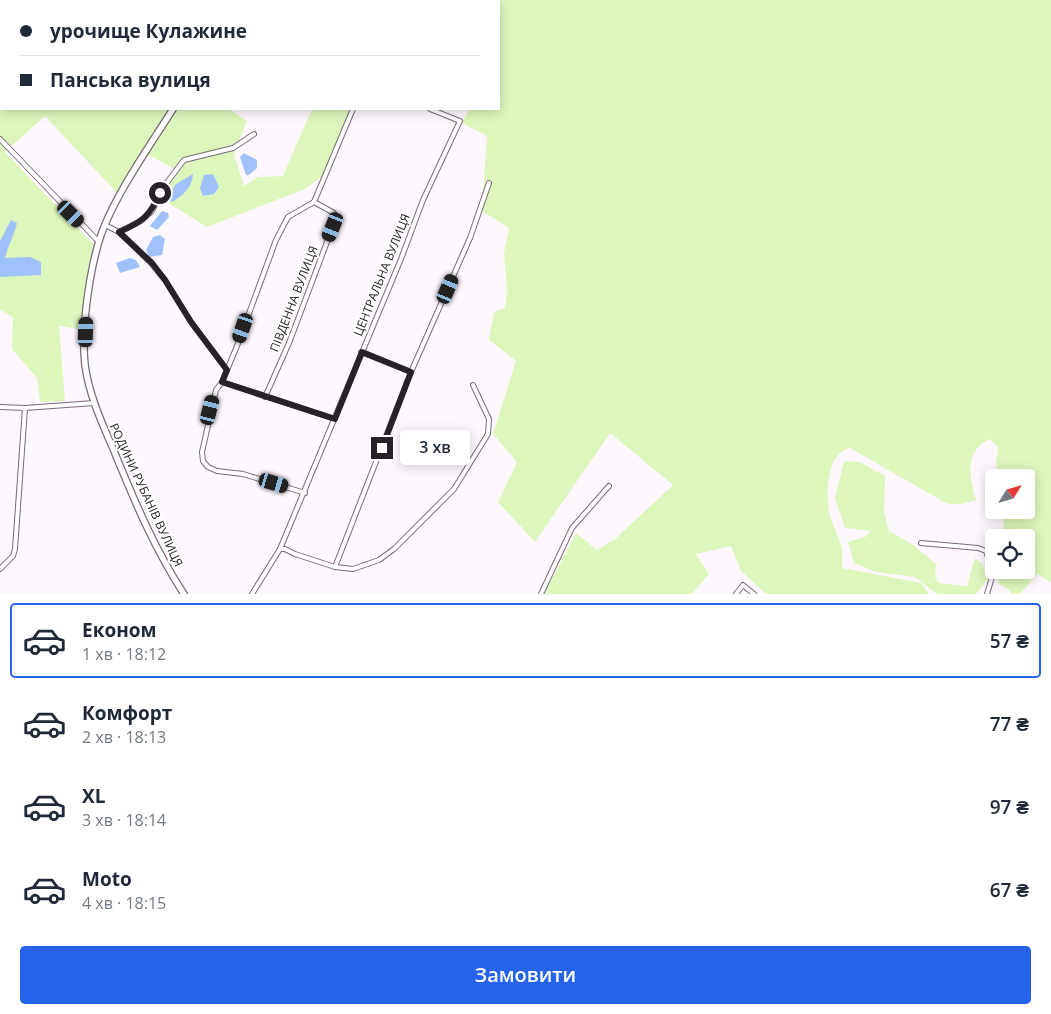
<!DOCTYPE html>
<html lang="uk">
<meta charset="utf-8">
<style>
:root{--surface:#fff;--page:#f2f2f3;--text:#1f2937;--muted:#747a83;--line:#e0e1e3;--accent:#2563eb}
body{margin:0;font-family:"Open Sans",sans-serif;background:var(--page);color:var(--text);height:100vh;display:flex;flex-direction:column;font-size:19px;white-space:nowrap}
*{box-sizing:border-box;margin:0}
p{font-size:16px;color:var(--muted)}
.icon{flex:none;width:28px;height:28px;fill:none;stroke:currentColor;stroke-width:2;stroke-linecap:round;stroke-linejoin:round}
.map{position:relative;height:594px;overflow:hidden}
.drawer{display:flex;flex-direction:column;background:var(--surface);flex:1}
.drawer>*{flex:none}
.banner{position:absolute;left:0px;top:0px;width:500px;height:110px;box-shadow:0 2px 12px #0003;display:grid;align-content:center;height:110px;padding:0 20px;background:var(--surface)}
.needle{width:32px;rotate:53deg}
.tools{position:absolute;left:985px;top:469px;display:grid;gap:10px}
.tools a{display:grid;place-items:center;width:50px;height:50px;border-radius:5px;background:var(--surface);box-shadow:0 2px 12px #0003;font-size:25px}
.end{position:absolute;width:22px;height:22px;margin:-11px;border:6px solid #282228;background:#fff;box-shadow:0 0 0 2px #fff}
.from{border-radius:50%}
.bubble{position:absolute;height:35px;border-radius:5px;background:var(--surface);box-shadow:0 2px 12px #0003;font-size:16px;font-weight:600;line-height:35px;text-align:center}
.car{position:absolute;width:15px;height:30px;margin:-15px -8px;border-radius:6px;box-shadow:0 0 4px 1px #0007;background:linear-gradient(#222 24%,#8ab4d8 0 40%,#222 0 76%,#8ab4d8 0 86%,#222 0)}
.banner b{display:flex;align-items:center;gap:18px;height:48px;font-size:19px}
.banner b+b{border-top:1px solid var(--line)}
.banner i{width:12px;height:12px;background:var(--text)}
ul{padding:9px 0 0;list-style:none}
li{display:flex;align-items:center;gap:15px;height:75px;margin:0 10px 8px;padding:0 10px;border:2px solid transparent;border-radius:5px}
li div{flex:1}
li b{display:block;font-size:19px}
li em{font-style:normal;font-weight:600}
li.current{border-color:var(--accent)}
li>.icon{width:45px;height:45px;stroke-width:1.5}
.action{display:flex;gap:10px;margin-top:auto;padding:10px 20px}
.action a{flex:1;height:58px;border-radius:5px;background:var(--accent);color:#fff;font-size:20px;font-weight:600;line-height:58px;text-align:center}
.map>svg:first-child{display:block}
.green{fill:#ddf6bc}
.water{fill:#a0c2fc}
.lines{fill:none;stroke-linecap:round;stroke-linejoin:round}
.street-casing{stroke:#7a6a79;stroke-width:6}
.secondary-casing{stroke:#7a6a79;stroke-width:8}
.street{stroke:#fff;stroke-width:4}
.secondary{stroke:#fff;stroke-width:5.5}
.route{stroke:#282228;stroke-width:6}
.labels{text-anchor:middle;stroke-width:4;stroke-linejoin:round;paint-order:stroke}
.street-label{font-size:12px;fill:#282228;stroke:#fff}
</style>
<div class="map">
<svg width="1051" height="594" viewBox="0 0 1051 594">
<rect width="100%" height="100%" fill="#fff7fe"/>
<g class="green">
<path d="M0,0H1051V582L1037,574L1020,594H1011L1010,590L999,584L995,570H1026V538H994L1004,527L1002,516L1007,510H1026V478L1003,477L996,466L998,447L990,439C963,451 970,478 976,500C965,503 957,506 946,503L850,448C826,454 826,493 829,512C832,524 838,534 841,545C843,552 842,561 842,568L921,583L929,594H766L741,571L731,546L696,554L709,574L692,594H544L576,533L597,550L615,539L673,485L610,433L535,542L498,502L517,462L493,434L516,361L489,340L494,312L505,308L507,289L504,253L509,228L482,211L487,136L462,123L469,109H499V1H1V109H229L247,121L234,155L244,186L258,177L283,176L312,109H350L325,174L305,189L207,227L160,198L174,169L151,156L142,159L118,194L45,116L5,152L93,244L80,329L59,326L65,401L40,402L37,378L12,349L13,317L0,310Z"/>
<polygon points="844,461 860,462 885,476 884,513 889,531 912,544 936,564 935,577 939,583 967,586 975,558 982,564 988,579 976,594 937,594 915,577 876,572 854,563 848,542 865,537 871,531 845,528 835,499"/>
</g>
<g class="water">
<polygon points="244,153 257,160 257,168 249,175 246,175 240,157"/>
<path d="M193,174C192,187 184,195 172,202L167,199L176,184Z"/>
<polygon points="213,174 219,187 214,194 203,196 200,188 204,175"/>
<polygon points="162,211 168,213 169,217 157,230 150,226"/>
<path d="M11,220L17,223C14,236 8,246 5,258L30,257L41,262V275L0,277V241Z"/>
<polygon points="160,235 165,239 162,255 149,257 146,250 153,237"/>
<polygon points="130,258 136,260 140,267 120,273 116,263"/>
</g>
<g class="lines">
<defs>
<g id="street">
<polyline points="0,139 99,242"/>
<polyline points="314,202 353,109"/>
<polyline points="105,225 119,232 151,263 165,280 191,322 227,370"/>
<polyline points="119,232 141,221 152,211 165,185 184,160 233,148 254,134"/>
<polyline points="361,352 411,372"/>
<polyline points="222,382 335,419"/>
<polyline points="265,397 289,343 336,218 334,213 314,202"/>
<polyline points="0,407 25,408 94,403"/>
<polyline points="305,493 243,474 217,471 208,467 203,461 202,452 216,390 222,382 237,346 276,240 288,217 314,202"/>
<polyline points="921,543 978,548 986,551 993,574 987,594"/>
<polyline points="280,549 401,259 423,200 460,121 430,109"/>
<polyline points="335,567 411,372 470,238 489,183"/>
<polyline points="0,569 13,556 15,549 25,408"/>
<polyline points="252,594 280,549 285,549 295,554 335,567 353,569 379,560 394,549 454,489 488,434 489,419 473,385"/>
<polyline points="541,594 572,528 609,486"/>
<polyline points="736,594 743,585 754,594"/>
</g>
<g id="secondary">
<polyline points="247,1 248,0"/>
<path d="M173,109C149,147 112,199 99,241C89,275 81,330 85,365C89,395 102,423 114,451C134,500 155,550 184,594"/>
</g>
</defs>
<use href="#street" class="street-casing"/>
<use href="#secondary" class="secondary-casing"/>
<use href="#street" class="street"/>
<use href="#secondary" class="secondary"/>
</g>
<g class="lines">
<path class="route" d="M160,193C150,216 142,222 119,232L152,263L165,280L191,322L227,370L222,382L335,419L362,352L411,372L382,448"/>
</g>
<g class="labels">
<g class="street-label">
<text transform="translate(382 275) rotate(-68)" y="4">ЦЕНТРАЛЬНА ВУЛИЦЯ</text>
<text transform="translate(294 299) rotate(-69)" y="4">ПІВДЕННА ВУЛИЦЯ</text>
<text transform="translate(146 495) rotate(65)" y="4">РОДИНИ РУБАНІВ ВУЛИЦЯ</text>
</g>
</g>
</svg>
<div class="tools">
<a><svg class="needle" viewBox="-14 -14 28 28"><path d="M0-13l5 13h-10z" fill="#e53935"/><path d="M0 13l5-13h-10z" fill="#747a83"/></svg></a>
<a><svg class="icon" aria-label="locate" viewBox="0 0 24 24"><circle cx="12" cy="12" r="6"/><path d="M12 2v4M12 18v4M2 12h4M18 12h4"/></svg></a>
</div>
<i class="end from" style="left:160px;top:193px"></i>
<i class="end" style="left:382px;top:448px"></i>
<div class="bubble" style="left:400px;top:430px;width:70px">3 хв</div>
<i class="car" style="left:71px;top:214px;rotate:135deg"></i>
<i class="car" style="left:333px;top:227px;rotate:202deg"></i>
<i class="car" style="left:448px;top:289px;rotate:23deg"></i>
<i class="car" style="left:243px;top:328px;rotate:199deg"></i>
<i class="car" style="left:86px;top:332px;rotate:2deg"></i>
<i class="car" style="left:210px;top:410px;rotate:14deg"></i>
<i class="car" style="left:274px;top:483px;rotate:107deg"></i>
<div class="banner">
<b><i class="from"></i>урочище Кулажине</b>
<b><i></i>Панська вулиця</b>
</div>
</div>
<section class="drawer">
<ul>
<li class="current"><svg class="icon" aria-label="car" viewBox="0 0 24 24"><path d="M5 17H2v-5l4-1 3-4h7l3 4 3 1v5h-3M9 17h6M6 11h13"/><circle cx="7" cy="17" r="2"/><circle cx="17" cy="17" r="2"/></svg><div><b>Економ</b><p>1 хв · 18:12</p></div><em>57 ₴</em></li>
<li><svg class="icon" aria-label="car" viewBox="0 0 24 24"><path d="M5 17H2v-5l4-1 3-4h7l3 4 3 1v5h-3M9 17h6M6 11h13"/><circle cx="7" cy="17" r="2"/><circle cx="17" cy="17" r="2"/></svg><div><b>Комфорт</b><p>2 хв · 18:13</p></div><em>77 ₴</em></li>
<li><svg class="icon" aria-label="car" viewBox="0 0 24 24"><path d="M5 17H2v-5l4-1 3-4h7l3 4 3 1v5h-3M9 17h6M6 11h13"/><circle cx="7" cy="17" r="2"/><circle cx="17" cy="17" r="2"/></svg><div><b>XL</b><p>3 хв · 18:14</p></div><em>97 ₴</em></li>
<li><svg class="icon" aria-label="car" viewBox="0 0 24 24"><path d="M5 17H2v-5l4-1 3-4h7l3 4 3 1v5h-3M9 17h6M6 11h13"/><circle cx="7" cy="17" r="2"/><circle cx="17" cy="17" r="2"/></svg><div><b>Moto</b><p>4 хв · 18:15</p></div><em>67 ₴</em></li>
</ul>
<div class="action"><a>Замовити</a></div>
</section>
